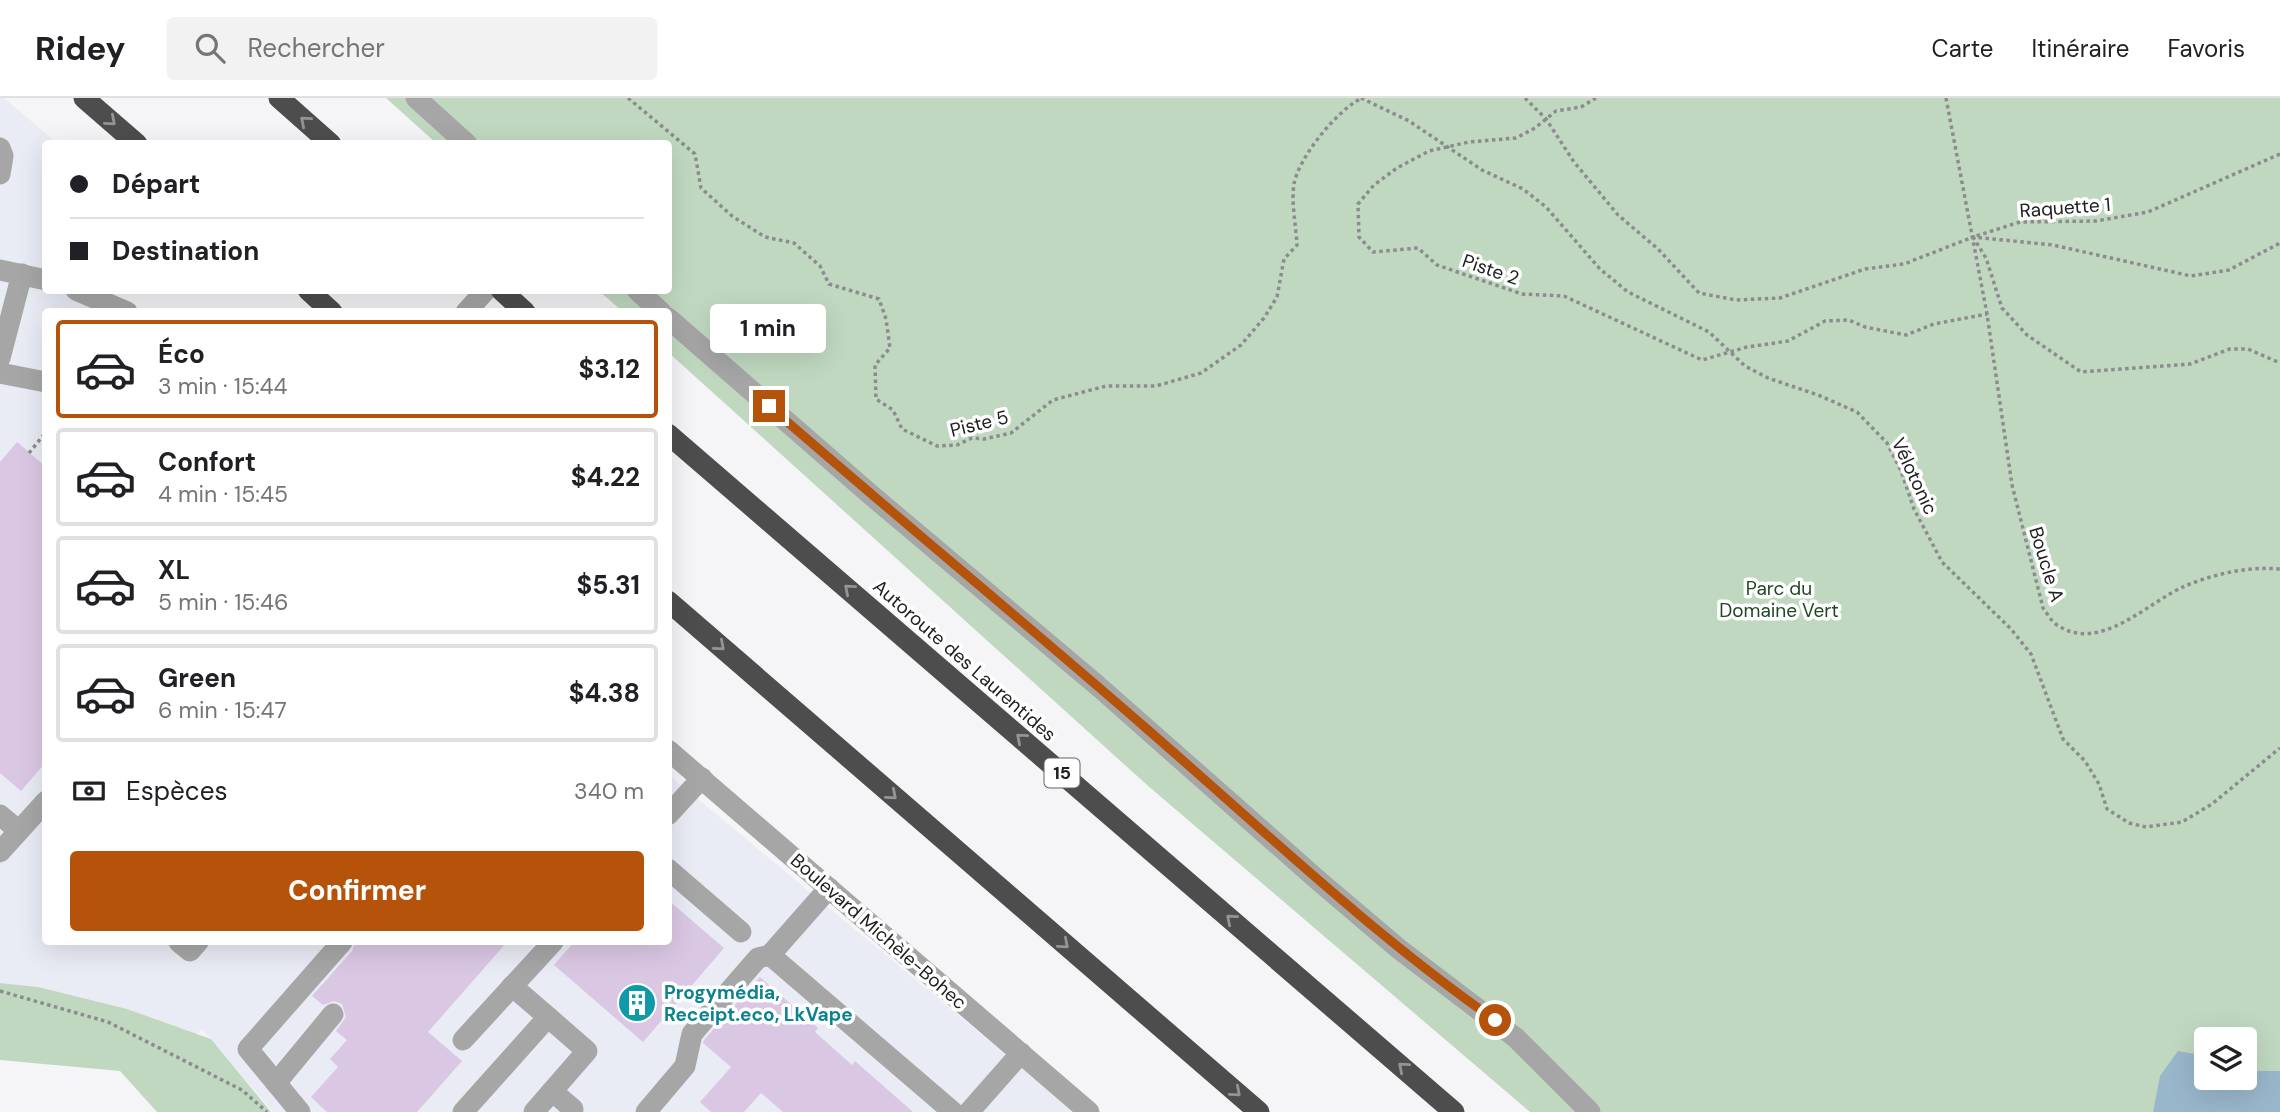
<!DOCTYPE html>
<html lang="fr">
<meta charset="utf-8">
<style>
:root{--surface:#fff;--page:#f2f2f2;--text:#202124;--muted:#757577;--line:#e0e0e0;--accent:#b45309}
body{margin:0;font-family:"DM Sans",sans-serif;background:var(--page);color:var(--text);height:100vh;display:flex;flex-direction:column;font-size:26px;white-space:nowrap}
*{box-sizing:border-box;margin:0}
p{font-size:23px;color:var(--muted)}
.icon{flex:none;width:38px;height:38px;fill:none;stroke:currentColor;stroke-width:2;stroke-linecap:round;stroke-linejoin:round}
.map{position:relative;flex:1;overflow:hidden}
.drawer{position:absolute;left:42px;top:210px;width:630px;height:637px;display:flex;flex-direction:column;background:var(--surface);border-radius:7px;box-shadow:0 7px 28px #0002}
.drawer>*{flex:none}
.guide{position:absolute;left:42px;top:42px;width:630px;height:154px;border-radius:7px;box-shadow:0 7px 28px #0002;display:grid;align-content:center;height:154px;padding:0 28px;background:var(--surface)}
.fabs{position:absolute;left:2194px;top:929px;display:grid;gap:14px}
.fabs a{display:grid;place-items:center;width:63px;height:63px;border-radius:7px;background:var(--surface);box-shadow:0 7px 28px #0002;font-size:35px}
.end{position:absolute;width:32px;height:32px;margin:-16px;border:9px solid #b45309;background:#fff;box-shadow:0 0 0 4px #fff}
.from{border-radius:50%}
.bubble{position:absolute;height:49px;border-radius:7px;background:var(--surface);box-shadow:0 7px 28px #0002;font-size:23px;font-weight:700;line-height:49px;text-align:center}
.guide b{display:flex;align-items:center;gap:24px;height:66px;font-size:26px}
.guide b+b{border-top:2px solid var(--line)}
.guide i{width:18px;height:18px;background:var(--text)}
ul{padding:12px 0 0;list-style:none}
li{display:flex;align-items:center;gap:21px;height:98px;margin:0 14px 10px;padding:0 14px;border:4px solid var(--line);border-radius:7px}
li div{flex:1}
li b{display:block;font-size:26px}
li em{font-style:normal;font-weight:700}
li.selected{border-color:var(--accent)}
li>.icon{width:63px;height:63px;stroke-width:1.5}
.pay{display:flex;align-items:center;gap:18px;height:77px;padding:0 28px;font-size:26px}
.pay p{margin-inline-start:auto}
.cta{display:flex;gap:14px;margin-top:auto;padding:14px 28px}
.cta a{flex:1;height:80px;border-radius:7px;background:var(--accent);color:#fff;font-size:28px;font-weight:700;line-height:80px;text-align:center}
header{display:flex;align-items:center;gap:42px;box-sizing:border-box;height:98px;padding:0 35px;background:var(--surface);border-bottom:2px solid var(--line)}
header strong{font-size:33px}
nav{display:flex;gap:38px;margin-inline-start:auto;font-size:24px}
.search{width:490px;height:63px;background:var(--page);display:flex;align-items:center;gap:18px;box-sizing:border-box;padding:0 24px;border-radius:7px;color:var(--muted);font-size:26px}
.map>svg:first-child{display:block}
.built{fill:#e9ebf5}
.green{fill:#c0d8c0;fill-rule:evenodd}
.water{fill:#99b7cb}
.building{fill:#dac7e4}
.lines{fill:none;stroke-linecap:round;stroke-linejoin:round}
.path{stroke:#8c8c8e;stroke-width:3.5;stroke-dasharray:3.5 3.5;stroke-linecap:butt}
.minor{stroke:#a5a6a5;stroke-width:21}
.highway{stroke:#4c4d4c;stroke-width:21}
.oneway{stroke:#949494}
.route{stroke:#b45309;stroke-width:9}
.labels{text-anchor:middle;stroke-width:7;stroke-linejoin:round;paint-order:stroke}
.shield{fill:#fff;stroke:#636364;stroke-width:2}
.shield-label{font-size:18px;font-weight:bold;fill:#202021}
.street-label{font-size:19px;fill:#202021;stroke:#fff}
.park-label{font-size:19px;fill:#214622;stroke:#fff}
.culture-label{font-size:19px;font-weight:bold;fill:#0d838f;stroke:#fff;text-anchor:start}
</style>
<header>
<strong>Ridey</strong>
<div class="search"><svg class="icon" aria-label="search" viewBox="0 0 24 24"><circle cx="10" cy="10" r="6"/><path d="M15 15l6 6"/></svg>Rechercher</div>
<nav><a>Carte</a><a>Itinéraire</a><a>Favoris</a></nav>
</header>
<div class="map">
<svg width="2280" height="1014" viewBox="0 0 2280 1014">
<rect width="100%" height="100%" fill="#f5f5f8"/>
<polygon class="built" points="0,0 4,0 57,45 46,46 46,192 111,193 112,213 46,214 46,844 668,844 669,677 1075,1014 273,1014 202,931 180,953 38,889 0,885"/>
<g class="green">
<path d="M386,0H2280V1014H1530L1147,687L669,255L668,214L622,213L599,193L668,192V46L436,45ZM2207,942H2245V980H2207Z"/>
<polygon points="0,885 38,889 127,911 211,941 271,1014 157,1014 120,973 0,962"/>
</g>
<polygon class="water" points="2178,953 2207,958 2207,980 2245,980 2245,973 2280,973 2280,1014 2153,1014 2160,978"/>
<g class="building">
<polygon points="17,344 46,369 46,664 21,693 0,675 0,364"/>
<polygon points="668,802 724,850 643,944 554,867 574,844 668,844"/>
<polygon points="355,844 507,844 428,934 462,963 417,1014 327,1014 311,999 338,969 330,961 347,942 336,933 346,919 342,906 334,903 323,907 312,898 352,853"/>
<polygon points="760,879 818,930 815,934 852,967 855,963 913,1014 783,1014 761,995 744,1014 711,1014 700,1004 731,969 703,945 704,942"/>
</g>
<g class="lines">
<g class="path">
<path d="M628,0L695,56L701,90L732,118L765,139L794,145L820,168L829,186L879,201L886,221L890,250L875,267L876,301L893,312L902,331L937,348L957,347L972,340L984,341L1011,335L1053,302L1106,288H1156L1201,275L1241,247L1264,220L1277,199L1284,161L1297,147C1296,128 1291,104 1294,86C1299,59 1337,12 1362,0"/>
<polyline points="1361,0 1409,23 1482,72 1523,91 1546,109 1600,171 1628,194 1709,234 1745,268 1768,280 1818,297 1857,314 1887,345 1901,373 1914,411 1942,464 2011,531 2031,556 2063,641 2085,663 2099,686 2107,711 2129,725 2146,729 2182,724 2212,706 2280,650"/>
<polyline points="1525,0 1546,21 1574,64 1618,117 1658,151 1699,195 1736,202 1780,200 1865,171 1904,166 1973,139 2053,147 2191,178 2229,172 2280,145"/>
<polyline points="1596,0 1581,9 1556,13 1535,30 1516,40 1469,44 1429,53 1397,70 1374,87 1358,106 1359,139 1373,154 1418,150 1437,167 1522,196 1564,198 1702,262 1747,249 1788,243 1825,223 1849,222 1865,229 1906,237 1934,226 1987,216"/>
<path d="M1946,0L1987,216L2012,387L2043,510C2047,515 2051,523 2057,527C2100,556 2148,504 2185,488C2214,476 2248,468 2280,471"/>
<polyline points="2280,56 2148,114 2096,123 2020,124 1973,139 1986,160 2002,210 2027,237 2081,274 2190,266 2230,251 2248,251 2280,265"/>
<polyline points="29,355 46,334"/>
<polyline points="0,893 108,924 242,992 267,1014"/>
</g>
<g class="minor">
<polyline points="416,0 467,46"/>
<polyline points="0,50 3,58 0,76"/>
<polyline points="0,172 46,182"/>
<polyline points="76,192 127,214"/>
<polyline points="637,192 661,214"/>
<polyline points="466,214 486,192"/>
<polyline points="668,220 871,397 1098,588 1320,784 1399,851 1516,940 1590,1014"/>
<polyline points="0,260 22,176"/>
<polyline points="0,275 46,284"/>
<polyline points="668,652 1089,1014"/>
<polyline points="0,717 19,733 46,703"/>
<polyline points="668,717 702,680"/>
<polyline points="0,754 19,733"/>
<polyline points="668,771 741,834"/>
<polyline points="829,790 770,857 953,1014"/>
<polyline points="179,844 190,853 198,844"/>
<polyline points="463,942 553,844"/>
<polyline points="276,985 333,916"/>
<polyline points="552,993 573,1011 570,1014"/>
<polyline points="300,1014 248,951 342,844"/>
<polyline points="463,1014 548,919 512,888"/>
<polyline points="534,1014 587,953 548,919"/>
<polyline points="646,1014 685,968 692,936 758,860 770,857"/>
<polyline points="969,1014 1021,955"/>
</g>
<g class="highway">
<polyline points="84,0 137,46"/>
<polyline points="279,0 331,46"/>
<polyline points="308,192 332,214"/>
<polyline points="501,192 525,214"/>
<polyline points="668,336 1454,1014"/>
<polyline points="668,503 1259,1014"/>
</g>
</g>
<defs><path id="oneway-chevron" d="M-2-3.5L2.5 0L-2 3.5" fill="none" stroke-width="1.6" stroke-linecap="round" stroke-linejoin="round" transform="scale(1.75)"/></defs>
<g class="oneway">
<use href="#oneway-chevron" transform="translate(111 23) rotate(41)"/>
<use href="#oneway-chevron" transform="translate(305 23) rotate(-139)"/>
<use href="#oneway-chevron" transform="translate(849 491) rotate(-139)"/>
<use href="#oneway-chevron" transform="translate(720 548) rotate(41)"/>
<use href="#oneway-chevron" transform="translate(1021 640) rotate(-139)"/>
<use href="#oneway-chevron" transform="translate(892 697) rotate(41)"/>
<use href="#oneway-chevron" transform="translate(1231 821) rotate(-139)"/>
<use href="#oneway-chevron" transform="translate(1064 846) rotate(41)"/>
<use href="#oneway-chevron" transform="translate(1403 969) rotate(-139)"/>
<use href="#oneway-chevron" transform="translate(1236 994) rotate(41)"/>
</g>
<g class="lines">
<path class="route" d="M769,308C894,417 1022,522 1147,631C1261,730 1371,835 1495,922"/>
</g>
<defs>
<symbol id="building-disc" viewBox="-11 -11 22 22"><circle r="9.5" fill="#0f9aa8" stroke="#fff"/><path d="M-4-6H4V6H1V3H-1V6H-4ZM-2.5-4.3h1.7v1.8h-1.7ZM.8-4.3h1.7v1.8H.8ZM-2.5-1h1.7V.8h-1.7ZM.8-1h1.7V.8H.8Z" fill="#fff"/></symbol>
</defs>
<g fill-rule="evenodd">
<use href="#building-disc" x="615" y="883" width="44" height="44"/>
</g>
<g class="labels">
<rect class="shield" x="1044.5" y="660.5" width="35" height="29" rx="5"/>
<g class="shield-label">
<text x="1062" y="681">15</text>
</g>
<g class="street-label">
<text transform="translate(2065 109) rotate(-4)" y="7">Raquette 1</text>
<text transform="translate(1491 171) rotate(19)" y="7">Piste 2</text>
<text transform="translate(979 325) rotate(-14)" y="7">Piste 5</text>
<text transform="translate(1915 378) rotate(65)" y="7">Vélotonic</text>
<text transform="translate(2047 466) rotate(73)" y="7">Boucle A</text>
<text transform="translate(965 562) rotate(41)" y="7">Autoroute des Laurentides</text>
<text transform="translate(879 833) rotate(41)" y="7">Boulevard Michèle-Bohec</text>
</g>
<g class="park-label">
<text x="1779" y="497">Parc du<tspan x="1779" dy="22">Domaine Vert</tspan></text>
</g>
<g class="culture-label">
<text x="664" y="901">Progymédia,<tspan x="664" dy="22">Receipt.eco, LkVape</tspan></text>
</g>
</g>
</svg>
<div class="fabs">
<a><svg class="icon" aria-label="layers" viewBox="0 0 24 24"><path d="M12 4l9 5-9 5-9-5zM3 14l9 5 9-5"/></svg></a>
</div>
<i class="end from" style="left:1495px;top:922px"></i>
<i class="end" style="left:769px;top:308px"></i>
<div class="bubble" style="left:710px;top:206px;width:116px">1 min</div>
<div class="guide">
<b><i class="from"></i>Départ</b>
<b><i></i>Destination</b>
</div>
<section class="drawer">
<ul>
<li class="selected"><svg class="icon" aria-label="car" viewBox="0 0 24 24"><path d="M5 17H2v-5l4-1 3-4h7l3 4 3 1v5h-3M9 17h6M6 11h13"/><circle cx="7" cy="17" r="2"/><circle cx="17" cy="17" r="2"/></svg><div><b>Éco</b><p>3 min · 15:44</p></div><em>$3.12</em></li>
<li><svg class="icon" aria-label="car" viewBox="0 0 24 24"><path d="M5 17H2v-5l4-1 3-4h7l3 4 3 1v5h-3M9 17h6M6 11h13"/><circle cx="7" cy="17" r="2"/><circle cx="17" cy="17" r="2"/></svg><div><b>Confort</b><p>4 min · 15:45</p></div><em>$4.22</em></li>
<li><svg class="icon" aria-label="car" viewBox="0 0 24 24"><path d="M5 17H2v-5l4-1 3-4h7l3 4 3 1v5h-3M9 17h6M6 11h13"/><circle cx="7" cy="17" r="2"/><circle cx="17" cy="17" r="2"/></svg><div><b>XL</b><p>5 min · 15:46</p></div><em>$5.31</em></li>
<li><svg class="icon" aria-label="car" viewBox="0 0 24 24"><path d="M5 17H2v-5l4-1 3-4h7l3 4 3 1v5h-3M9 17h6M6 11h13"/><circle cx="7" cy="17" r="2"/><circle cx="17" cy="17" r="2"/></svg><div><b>Green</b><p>6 min · 15:47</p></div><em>$4.38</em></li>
</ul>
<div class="pay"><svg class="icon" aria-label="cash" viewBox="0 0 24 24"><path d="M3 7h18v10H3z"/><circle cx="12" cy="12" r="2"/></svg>Espèces<p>340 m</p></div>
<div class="cta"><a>Confirmer</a></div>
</section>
</div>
